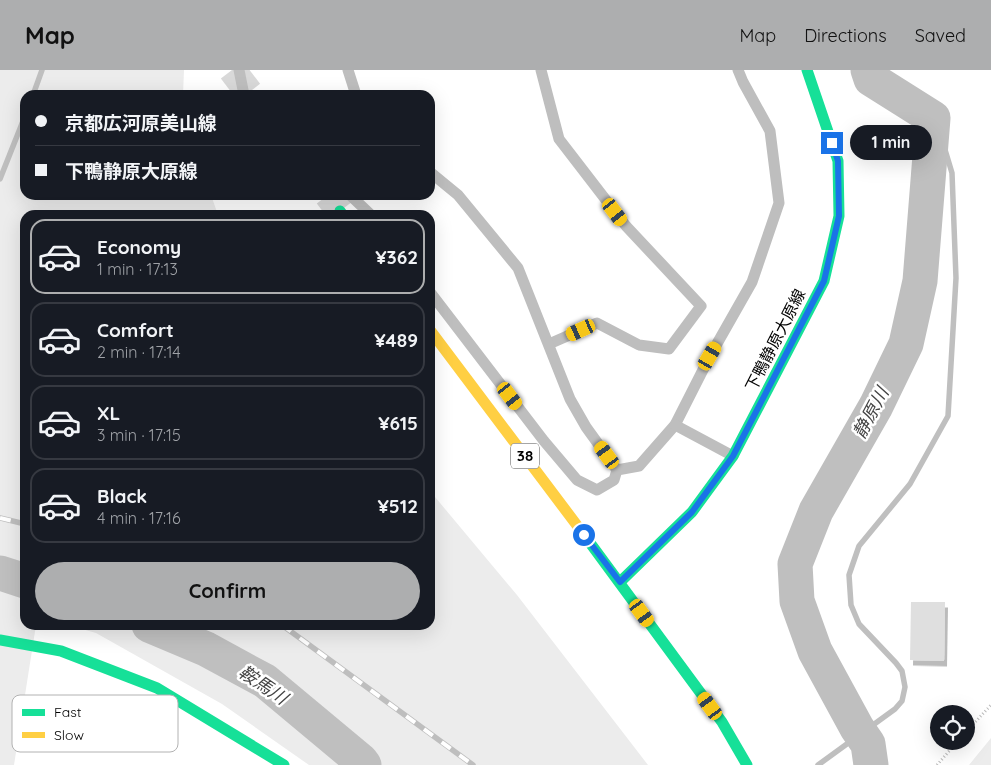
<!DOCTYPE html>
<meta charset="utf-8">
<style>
:root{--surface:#171b24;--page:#242831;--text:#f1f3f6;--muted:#9ea1a6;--line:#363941;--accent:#adaeaf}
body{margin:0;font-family:Quicksand,"Noto Sans JP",sans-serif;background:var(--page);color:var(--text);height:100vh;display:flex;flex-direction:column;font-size:19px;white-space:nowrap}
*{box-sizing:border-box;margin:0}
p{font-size:16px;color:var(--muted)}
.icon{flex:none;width:28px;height:28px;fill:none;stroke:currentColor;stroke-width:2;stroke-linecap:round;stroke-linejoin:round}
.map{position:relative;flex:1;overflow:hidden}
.side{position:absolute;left:20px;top:140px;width:415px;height:420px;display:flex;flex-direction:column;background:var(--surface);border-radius:15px;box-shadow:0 5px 20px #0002}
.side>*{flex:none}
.top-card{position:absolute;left:20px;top:20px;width:415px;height:110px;border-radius:15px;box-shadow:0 5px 20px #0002;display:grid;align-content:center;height:110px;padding:0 15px;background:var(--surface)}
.buttons{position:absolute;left:930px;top:635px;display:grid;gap:10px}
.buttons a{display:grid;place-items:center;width:45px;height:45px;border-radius:50%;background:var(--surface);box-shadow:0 5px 20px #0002;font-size:25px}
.end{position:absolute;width:22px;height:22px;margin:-11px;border:6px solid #1a73e8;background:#fff;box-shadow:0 0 0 2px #fff}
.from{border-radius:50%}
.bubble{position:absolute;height:35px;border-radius:18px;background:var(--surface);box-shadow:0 5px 20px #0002;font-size:16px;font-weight:700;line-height:35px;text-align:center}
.car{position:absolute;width:15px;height:30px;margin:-15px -8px;border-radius:6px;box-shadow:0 0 4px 1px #0007;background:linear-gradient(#f5c518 24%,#345 0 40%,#f5c518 0 76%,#345 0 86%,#f5c518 0)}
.top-card b{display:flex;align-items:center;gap:18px;height:48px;font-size:19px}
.top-card b+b{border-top:1px solid var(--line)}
.top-card i{width:12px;height:12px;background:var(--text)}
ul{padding:9px 0 0;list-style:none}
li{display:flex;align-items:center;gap:15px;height:75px;margin:0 10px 8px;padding:0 5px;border:2px solid var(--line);border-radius:15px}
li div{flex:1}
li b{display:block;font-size:19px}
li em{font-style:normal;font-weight:700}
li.active{border-color:var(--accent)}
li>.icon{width:45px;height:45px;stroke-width:1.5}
.cta{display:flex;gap:10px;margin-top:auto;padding:10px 15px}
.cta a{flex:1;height:58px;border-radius:30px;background:var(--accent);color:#111;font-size:20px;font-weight:700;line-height:58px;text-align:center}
header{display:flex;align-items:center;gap:30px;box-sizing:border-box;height:70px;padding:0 25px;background:var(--accent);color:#111}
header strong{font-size:24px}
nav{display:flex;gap:28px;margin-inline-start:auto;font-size:18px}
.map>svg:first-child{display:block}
.green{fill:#ececec}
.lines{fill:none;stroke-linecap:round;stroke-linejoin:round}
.stream{stroke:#bfbfbf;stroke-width:5.5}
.river{stroke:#bfbfbf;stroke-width:35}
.building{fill:#dfdfdf;filter:url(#shadow)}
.primary-tunnel{stroke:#d9d9d9;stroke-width:28;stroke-dasharray:28 14;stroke-linecap:butt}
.path{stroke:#b9b9b9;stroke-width:3;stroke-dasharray:1 2.5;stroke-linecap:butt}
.lane{stroke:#bebebe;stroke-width:11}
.fast{stroke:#16e098;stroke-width:11}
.slow{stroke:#ffcf43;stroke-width:11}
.rail-casing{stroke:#bebebe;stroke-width:5.5}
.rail{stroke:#fff;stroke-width:4;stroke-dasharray:11;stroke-linecap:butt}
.route{stroke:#1a73e8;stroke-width:6}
.labels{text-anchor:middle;stroke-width:5;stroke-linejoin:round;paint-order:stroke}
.shield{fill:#fff;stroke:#4c4c4c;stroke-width:1}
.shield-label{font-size:15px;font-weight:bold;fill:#000}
.street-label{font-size:16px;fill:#000;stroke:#fff}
.water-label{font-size:18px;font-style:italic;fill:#444;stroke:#fff}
.key{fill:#fff;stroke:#b2b2b2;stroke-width:1}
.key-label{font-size:14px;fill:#000}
</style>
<header>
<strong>Map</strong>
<nav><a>Map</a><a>Directions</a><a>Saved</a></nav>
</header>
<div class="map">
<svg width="991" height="695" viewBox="0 0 991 695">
<defs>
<filter id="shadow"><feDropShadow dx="3" dy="5.5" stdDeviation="0" flood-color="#0004"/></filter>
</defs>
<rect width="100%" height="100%" fill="#fff"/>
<g class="green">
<polygon points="0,0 184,0 183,25 25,25 25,125 211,125 218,145 25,145 25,555 36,555 14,695 0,695"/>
<polygon points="430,421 517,525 648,695 309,695 222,634 96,563 68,555 430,555"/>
<polygon points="991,668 991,695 969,695"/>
</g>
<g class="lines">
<g class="stream">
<polyline points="33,25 42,0"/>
<polyline points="0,109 25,46"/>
<polyline points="818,695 895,639 902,631 905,617 902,601 896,593 859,554 851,535 849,505 859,476 910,414 948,346 956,208 952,103 940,63 933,48"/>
</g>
<g class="river">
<polyline points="868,0 871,9 933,48 920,211 906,274 876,336 816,441 795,494 797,531 815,581 857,658 868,674 871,695"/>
<polyline points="0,503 25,511"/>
<polyline points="149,555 206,579 265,611 361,691 364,695"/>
</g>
</g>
<polygon class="building" points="911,532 945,532 944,591 910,590"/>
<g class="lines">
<g class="primary-tunnel">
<polyline points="232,0 251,25"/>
<polyline points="328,125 340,141"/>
</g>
<g class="path">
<polyline points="966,662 991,635"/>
<polyline points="937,695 958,671"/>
</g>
<g class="lane">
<polyline points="239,0 244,25"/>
<polyline points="348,0 356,25"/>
<polyline points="541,0 559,69 626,156 701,236 669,279 639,275 597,253 549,274"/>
<polyline points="430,102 458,125 518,198 570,329 586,357 617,400"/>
<polyline points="350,125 371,145"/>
<polyline points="430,222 544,371 577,410 597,420 614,410 617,400 639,396 675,355 710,286 752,212 779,133 770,61 743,12 738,0"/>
<polyline points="675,355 733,386"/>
</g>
<g class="fast">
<polyline points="340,141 343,145"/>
<polyline points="582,462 722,652 747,695"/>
<polyline points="620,512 692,442 733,386 824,211 839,146 838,91 807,0"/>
<polyline points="0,570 61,581 157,618 284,695"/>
</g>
<polyline class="slow" points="430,260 582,462"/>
<defs>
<g id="rail">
<polyline points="0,448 25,454"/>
<polyline points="282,555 473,695"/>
</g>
</defs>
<use href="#rail" class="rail-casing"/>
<use href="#rail" class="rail"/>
</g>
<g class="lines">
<polyline class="route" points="584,465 620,512 692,442 733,386 824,211 839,146 838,91 832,73"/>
</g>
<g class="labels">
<rect class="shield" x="511" y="373.5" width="28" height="25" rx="4"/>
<g class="shield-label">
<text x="525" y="391">38</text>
</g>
<g class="street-label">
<text transform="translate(775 270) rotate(-63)" y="6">下鴨静原大原線</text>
</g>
<g class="water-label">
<text transform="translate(871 343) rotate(-62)" y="6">静原川</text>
<text transform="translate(263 615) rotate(34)" y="6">鞍馬川</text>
</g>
</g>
<rect x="12" y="625" width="166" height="57" rx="8" class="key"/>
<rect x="22" y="639" width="23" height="7" fill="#16e098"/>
<rect x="22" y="662" width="23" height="6" fill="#ffcf43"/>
<g class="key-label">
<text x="54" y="647">Fast</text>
<text x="54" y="670">Slow</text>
</g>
</svg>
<div class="buttons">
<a><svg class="icon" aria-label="locate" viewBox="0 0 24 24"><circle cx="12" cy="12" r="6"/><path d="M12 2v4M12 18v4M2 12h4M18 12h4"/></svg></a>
</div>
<i class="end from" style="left:584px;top:465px"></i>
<i class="end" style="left:832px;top:73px"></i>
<div class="bubble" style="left:850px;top:55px;width:82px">1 min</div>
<i class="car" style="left:615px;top:142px;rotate:143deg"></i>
<i class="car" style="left:581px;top:260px;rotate:246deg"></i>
<i class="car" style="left:710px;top:286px;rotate:30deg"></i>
<i class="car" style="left:510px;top:326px;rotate:143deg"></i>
<i class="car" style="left:607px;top:385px;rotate:324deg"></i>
<i class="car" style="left:642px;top:543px;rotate:144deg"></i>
<i class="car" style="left:710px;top:636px;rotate:324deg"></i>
<div class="top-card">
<b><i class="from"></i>京都広河原美山線</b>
<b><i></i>下鴨静原大原線</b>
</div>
<section class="side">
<ul>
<li class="active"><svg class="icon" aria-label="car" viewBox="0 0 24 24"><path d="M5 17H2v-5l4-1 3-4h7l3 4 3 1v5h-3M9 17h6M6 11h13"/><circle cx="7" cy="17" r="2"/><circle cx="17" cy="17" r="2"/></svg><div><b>Economy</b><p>1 min · 17:13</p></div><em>¥362</em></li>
<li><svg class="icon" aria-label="car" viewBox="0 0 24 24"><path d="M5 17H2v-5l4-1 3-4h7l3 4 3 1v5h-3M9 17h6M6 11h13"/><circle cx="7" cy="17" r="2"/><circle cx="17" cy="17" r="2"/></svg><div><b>Comfort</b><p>2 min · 17:14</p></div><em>¥489</em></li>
<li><svg class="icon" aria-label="car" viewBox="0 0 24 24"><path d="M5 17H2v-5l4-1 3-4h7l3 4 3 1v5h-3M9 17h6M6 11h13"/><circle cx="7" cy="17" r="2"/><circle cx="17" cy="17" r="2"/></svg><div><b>XL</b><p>3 min · 17:15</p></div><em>¥615</em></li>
<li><svg class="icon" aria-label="car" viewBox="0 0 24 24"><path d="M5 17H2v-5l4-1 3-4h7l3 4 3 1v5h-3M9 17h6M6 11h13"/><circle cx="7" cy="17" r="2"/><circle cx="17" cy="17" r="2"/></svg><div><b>Black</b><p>4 min · 17:16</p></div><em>¥512</em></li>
</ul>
<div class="cta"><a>Confirm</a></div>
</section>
</div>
